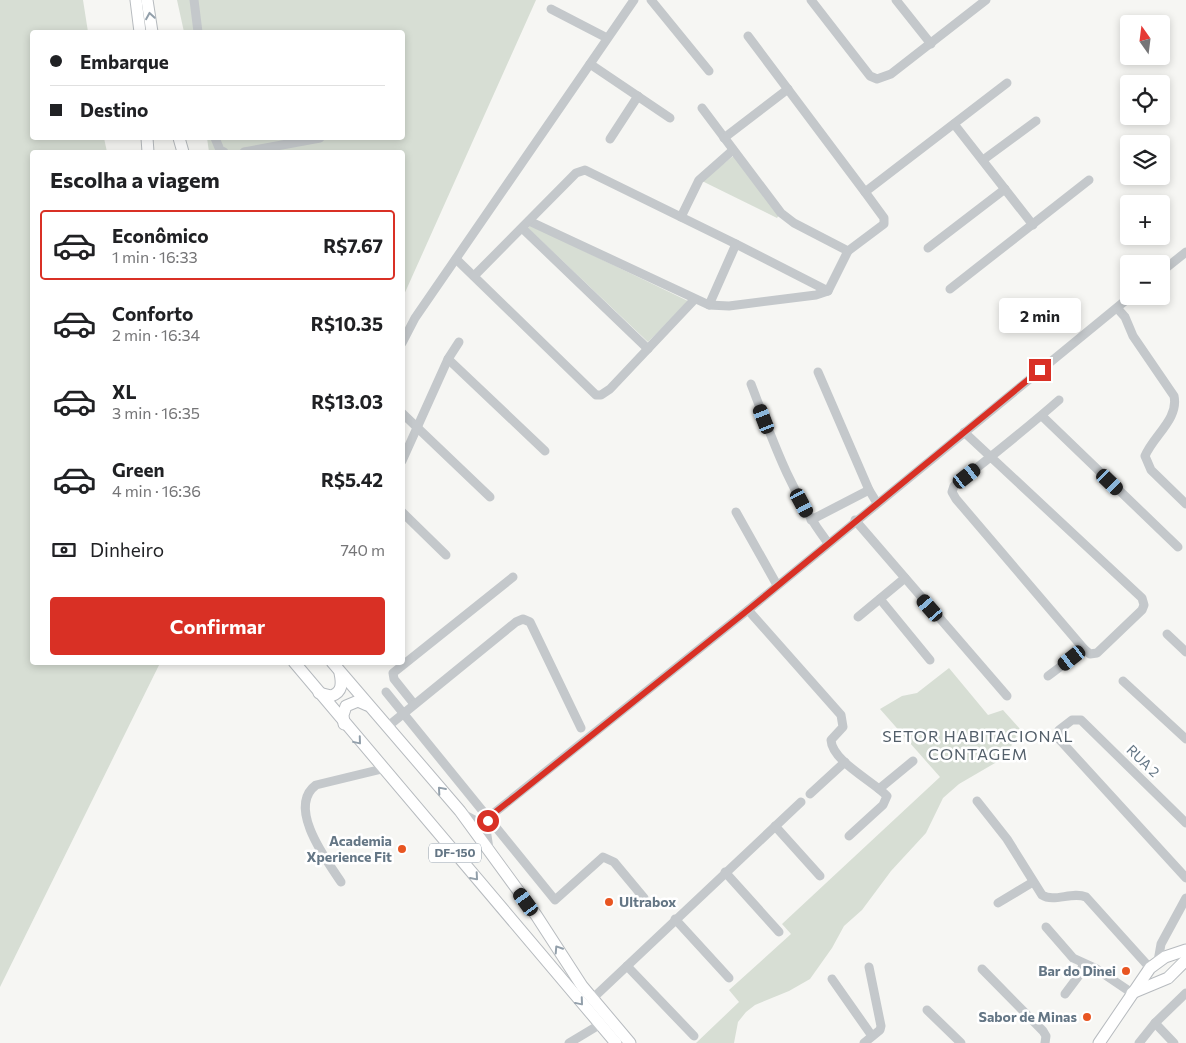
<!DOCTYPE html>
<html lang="pt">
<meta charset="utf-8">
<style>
:root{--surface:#fff;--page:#f6f6f6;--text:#202124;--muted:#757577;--line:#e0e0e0;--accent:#d93025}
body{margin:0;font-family:Commissioner,sans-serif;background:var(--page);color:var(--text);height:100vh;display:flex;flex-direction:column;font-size:19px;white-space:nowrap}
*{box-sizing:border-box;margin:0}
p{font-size:16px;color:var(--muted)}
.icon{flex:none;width:28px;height:28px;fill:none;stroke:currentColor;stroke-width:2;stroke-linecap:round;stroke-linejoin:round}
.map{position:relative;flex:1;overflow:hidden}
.details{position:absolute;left:30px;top:150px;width:375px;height:515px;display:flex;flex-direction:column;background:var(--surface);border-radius:5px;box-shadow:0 2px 8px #0003}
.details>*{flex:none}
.guide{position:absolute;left:30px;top:30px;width:375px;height:110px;border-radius:5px;box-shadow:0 2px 8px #0003;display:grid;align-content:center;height:110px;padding:0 20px;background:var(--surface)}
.needle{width:32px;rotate:346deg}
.controls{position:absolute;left:1120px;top:15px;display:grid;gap:10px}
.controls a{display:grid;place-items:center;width:50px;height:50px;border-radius:5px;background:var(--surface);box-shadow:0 2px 8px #0003;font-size:25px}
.end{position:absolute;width:22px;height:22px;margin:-11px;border:6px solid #d93025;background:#fff;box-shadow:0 0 0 2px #fff}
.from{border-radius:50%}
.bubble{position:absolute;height:35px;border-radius:5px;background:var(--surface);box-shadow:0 2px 8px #0003;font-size:16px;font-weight:700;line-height:35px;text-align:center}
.car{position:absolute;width:15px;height:30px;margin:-15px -8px;border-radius:6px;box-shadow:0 0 4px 1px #0007;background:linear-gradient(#222 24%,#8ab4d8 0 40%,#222 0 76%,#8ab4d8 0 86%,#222 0)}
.guide b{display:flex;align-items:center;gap:18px;height:48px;font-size:19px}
.guide b+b{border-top:1px solid var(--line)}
.guide i{width:12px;height:12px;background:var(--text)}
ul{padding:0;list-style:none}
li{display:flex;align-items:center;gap:15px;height:70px;margin:0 10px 8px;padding:0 10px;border:2px solid transparent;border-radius:5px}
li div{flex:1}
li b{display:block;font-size:19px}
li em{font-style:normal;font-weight:700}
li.current{border-color:var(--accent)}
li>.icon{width:45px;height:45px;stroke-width:1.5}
h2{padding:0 20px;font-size:22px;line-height:60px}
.pay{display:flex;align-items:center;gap:12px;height:55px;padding:0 20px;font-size:19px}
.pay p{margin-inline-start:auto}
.button{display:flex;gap:10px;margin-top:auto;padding:10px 20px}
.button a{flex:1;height:58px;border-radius:5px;background:var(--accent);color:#fff;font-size:20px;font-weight:700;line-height:58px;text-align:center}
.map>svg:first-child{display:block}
.green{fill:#d7ded4}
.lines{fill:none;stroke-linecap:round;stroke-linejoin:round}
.major-casing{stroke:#b7bbbf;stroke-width:13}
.minor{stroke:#c4c8cb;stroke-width:9}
.major{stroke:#fff;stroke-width:11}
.oneway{stroke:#929faa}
.route{stroke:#d93025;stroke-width:6}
.poi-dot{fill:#e85521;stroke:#fff;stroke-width:2}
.labels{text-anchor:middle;stroke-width:5;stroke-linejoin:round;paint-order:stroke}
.shield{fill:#fff;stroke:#929faa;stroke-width:1}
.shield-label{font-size:12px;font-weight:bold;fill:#647685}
.street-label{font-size:14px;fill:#647685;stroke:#fff}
.poi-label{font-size:14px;font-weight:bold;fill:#647685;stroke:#fff;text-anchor:end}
.quarter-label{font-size:16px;letter-spacing:1px;fill:#535f6a;stroke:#fff}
</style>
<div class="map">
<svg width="1186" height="1043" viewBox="0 0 1186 1043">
<rect width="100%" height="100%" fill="#f6f6f3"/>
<g class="green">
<polygon points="0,0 83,0 88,32 32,32 32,138 104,138 107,152 32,152 32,662 160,663 0,987"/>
<polygon points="177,0 536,0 403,297 402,152 209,152 207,138 402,138 402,32 184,32"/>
<polygon points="732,157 734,157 779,215 777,218 702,181"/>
<polygon points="530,225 688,301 648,342 528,228"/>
<polygon points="949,668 988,715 1003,710 1020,729 1012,745 995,763 959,784 943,798 926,833 891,871 862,910 844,926 832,948 810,979 789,991 755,1005 746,1012 738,1022 734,1043 696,1043 739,1002 729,990 791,934 782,924 940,777 880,709 902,696 917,693"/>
</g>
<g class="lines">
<defs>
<g id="major">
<polyline points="136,0 140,32"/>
<polyline points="147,0 152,32"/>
<polyline points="147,138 148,152"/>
<polyline points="179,138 183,152"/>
<polyline points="294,662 616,1043"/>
<polyline points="332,662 460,811 536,915 582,986 630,1043"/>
<path d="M319,693L331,696C343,692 342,683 340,673"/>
<polyline points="344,724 343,715 346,706 358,701 367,705"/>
<polyline points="1132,993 1168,978 1186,960"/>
<polyline points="1099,1043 1150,968 1165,957 1186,950"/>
</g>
</defs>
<use href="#major" class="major-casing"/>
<g class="minor">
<polyline points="194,0 198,32"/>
<polyline points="651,0 709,71"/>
<polyline points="811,0 870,76 877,79 891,74 986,0"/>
<polyline points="896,0 931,44"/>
<polyline points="551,9 607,38"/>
<polyline points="590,64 670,118"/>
<polyline points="702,108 781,213 794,223 848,251 884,224 884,218 865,192 748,36"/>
<polyline points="954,124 1033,225"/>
<polyline points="215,138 220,150 224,152"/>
<polyline points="724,138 788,89"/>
<polyline points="610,139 638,96"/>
<polyline points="244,152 320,138"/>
<polyline points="983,160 1036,121"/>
<polyline points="865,192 1007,83"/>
<polyline points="681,217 699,180 733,150"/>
<polyline points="529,221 709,305 729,306 816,295 828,291 848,251"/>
<polyline points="522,228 648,349"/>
<polyline points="928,248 1005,189"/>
<polyline points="456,259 596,395 601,395 610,389 694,300"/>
<polyline points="1161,272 1186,252"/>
<polyline points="474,276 576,173 585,170 736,244 828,291"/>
<polyline points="950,289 1089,180"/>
<polyline points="709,305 736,244"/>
<path d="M1117,308L1125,317L1133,336L1174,396C1179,419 1153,436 1145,456L1151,470L1186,504"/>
<polyline points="402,343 415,318 634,0"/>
<polyline points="448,359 545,451"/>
<polyline points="818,372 869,490 877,503"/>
<path d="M751,384C772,439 792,496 828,543"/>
<polyline points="402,413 490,497"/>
<polyline points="1042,416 1178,547"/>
<path d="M964,432L1142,598L1144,605L1142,610L1097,653L1090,654L1084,649L956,499L952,492L954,486C989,458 1025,430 1059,400"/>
<polyline points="402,461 448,359 459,342"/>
<polyline points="402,512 446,555"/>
<polyline points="736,512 777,585"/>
<polyline points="811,520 869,490"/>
<polyline points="855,520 1007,696"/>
<polyline points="880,599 930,660"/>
<path d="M748,610L841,715L843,727L831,740C832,761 873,781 887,796L883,805L849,836"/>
<polyline points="858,617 905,578"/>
<polyline points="1167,634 1186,652"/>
<polyline points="1048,676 1084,649"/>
<polyline points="1123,681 1186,739"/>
<polyline points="386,692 555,900 603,857 614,862 644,898"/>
<polyline points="414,704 394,679 393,673 513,577"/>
<polyline points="387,727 516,622 523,619 530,622 581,728"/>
<polyline points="879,789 913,761"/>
<polyline points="810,794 845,762"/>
<path d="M977,801L1007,839L1042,895C1054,903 1072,891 1086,897L1150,968"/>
<polyline points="463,814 476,821 489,817 748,610 1131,296"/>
<polyline points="1186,823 1081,720 1072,720 1059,730 1059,739 1186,878"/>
<polyline points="775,826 820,876"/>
<polyline points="489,849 486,829 489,817"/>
<polyline points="725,872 779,932"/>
<path d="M341,882C327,861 286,807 316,785L382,769"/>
<polyline points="998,903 1033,882"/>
<polyline points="675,919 729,978"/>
<polyline points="1046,927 1073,958 1095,968 1132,993"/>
<polyline points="1158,961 1161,944 1186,898"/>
<polyline points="627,966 694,1036"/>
<polyline points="982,969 1043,1031 1046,1036 1045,1043"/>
<polyline points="832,979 872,1036"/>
<polyline points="1065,994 1080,974 1083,964"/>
<polyline points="592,999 801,802"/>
<polyline points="927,1010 961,1043"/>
<polyline points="1155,1023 1174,1043"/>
<polyline points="569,1043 599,1025"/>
<polyline points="864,1043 880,1030 881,1026 869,967"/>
<polyline points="1139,1043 1155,1023 1186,993"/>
</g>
<use href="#major" class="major"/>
</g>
<defs><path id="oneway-chevron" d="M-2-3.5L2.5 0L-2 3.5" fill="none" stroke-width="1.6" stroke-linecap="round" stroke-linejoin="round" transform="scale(1.25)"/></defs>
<g class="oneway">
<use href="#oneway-chevron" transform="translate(150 16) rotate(-99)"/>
<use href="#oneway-chevron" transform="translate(358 741) rotate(50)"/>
<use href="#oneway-chevron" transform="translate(441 790) rotate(-131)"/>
<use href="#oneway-chevron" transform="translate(475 877) rotate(49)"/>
<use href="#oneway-chevron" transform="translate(558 949) rotate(-123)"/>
<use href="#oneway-chevron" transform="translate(580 1002) rotate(50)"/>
</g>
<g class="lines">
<polyline class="route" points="488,821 489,817 517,795 748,610 1040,370"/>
</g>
<g class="poi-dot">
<circle cx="402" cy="849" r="5"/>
<circle cx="609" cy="902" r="5"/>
<circle cx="1126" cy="971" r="5"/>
<circle cx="1087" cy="1017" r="5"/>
</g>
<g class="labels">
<rect class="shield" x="429" y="843.5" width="52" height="19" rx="4"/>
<g class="shield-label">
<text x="455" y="857">DF-150</text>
</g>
<g class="street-label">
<text transform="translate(1143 761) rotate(44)" y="5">RUA 2</text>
</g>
<g class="poi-label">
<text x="392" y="846">Academia<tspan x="392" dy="16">Xperience Fit</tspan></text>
<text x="619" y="907" text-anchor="start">Ultrabox</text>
<text x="1116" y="976">Bar do Dinei</text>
<text x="1077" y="1022">Sabor de Minas</text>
</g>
<g class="quarter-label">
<text x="978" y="742">SETOR HABITACIONAL<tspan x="978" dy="18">CONTAGEM</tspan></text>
</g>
</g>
</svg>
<div class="controls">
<a><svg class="needle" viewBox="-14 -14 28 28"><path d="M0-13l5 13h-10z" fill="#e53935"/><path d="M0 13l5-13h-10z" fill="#757577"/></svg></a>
<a><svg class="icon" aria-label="locate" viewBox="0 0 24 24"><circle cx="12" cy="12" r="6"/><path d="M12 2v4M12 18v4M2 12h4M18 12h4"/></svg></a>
<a><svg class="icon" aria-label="layers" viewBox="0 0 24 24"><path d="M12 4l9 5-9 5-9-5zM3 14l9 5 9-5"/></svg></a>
<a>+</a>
<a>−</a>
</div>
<i class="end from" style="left:488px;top:821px"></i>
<i class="end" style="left:1040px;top:370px"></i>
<div class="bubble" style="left:999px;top:298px;width:82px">2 min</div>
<i class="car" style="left:764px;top:419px;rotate:339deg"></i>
<i class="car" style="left:967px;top:476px;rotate:52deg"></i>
<i class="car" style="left:1110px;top:482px;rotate:134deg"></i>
<i class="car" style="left:802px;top:503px;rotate:152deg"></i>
<i class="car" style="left:930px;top:608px;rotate:319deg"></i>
<i class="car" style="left:1072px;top:658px;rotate:232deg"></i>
<i class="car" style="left:526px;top:902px;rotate:324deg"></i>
<div class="guide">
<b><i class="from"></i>Embarque</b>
<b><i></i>Destino</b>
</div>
<section class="details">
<h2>Escolha a viagem</h2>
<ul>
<li class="current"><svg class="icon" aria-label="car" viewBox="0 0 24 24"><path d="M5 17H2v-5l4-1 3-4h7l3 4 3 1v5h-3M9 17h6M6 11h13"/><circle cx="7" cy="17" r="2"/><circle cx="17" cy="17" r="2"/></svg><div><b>Econômico</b><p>1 min · 16:33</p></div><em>R$7.67</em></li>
<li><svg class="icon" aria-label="car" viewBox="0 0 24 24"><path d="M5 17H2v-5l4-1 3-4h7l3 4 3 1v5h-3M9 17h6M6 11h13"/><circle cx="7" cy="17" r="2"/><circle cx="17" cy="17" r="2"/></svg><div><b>Conforto</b><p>2 min · 16:34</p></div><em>R$10.35</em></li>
<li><svg class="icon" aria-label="car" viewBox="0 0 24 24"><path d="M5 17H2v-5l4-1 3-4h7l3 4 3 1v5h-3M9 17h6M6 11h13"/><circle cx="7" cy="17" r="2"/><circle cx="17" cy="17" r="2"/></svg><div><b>XL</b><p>3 min · 16:35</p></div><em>R$13.03</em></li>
<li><svg class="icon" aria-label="car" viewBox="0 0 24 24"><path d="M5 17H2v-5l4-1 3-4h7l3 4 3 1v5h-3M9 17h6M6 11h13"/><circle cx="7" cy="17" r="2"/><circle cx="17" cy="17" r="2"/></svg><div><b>Green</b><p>4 min · 16:36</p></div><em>R$5.42</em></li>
</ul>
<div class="pay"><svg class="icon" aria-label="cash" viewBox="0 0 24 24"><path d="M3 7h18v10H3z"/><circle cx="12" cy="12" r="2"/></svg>Dinheiro<p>740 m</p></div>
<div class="button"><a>Confirmar</a></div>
</section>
</div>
